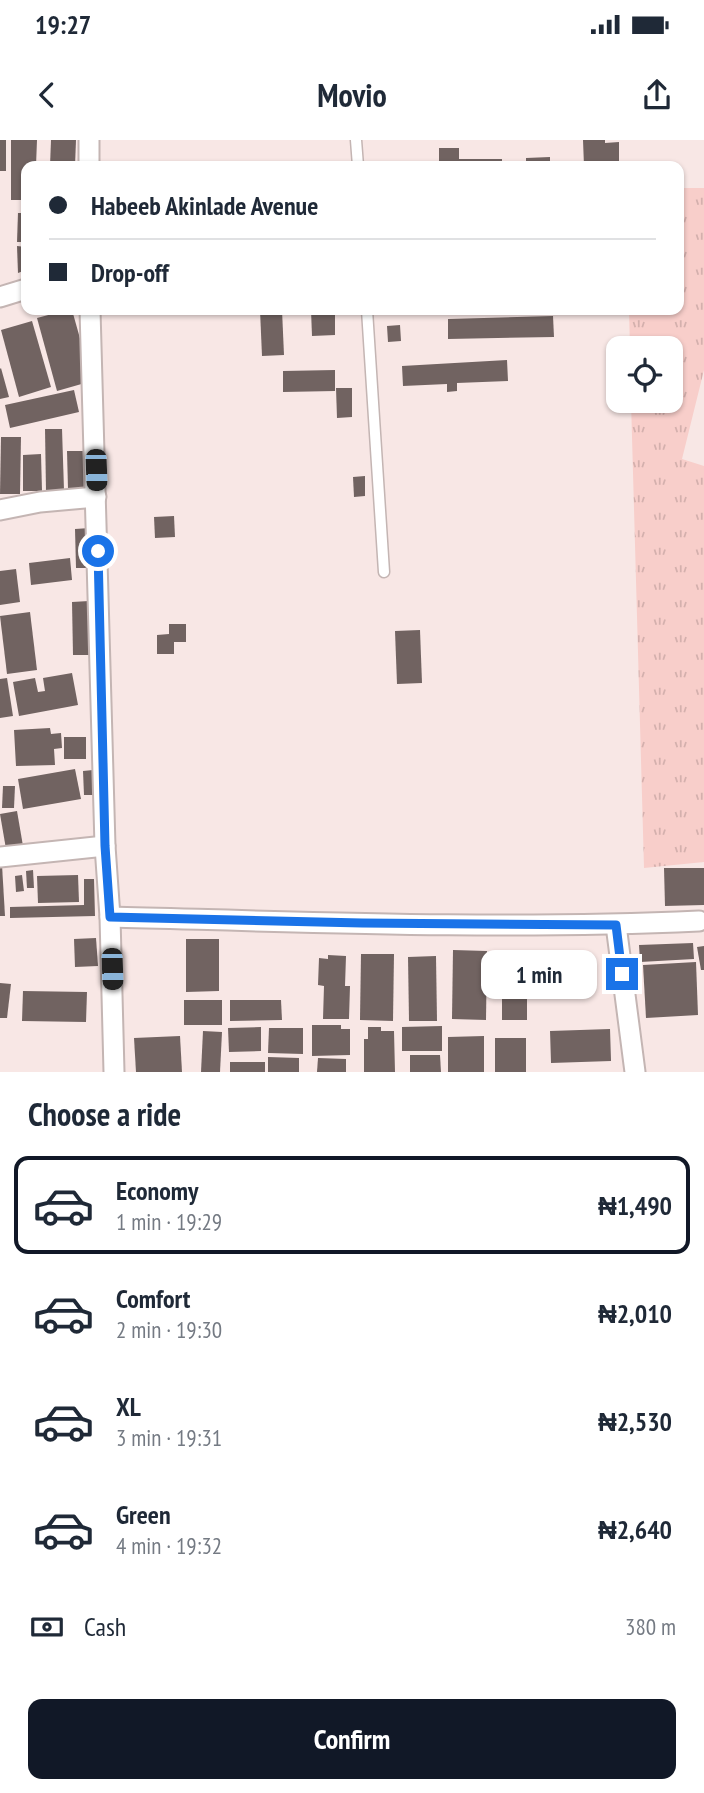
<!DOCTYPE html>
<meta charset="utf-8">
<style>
:root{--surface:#fff;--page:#f6f6f7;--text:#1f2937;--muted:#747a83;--line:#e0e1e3;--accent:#111827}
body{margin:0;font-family:"PT Sans Narrow",sans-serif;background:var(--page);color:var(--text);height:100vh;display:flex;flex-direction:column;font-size:26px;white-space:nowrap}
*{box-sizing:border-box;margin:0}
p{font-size:23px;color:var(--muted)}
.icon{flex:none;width:38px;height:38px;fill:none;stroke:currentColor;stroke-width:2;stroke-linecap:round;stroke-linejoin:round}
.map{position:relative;height:932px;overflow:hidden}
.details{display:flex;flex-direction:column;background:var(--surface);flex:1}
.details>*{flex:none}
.top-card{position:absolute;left:21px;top:21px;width:663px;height:154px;border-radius:14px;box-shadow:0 2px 5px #0004;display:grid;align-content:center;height:154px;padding:0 28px;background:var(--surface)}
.tools{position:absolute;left:606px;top:196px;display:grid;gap:14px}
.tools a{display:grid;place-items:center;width:77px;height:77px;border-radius:14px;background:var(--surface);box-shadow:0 2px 5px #0004;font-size:35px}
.end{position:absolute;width:32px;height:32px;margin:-16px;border:9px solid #1a73e8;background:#fff;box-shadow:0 0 0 4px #fff}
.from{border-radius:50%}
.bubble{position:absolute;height:49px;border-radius:14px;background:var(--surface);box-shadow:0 2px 5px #0004;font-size:23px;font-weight:800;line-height:49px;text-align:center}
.car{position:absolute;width:21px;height:42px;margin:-21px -10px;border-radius:9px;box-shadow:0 0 5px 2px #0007;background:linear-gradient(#222 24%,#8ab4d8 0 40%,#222 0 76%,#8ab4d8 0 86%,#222 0)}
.top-card b{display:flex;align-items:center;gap:24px;height:66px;font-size:26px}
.top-card b+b{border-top:2px solid var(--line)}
.top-card i{width:18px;height:18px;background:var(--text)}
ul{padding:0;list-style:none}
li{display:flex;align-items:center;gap:21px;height:98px;margin:0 14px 10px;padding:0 14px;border:4px solid transparent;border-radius:14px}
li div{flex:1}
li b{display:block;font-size:26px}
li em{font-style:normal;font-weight:800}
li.active{border-color:var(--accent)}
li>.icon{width:63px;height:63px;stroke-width:1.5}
h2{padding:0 28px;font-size:32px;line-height:84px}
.pay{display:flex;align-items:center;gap:18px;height:77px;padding:0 28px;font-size:26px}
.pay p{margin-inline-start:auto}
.cta{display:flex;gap:14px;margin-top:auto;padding:14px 28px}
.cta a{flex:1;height:80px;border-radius:14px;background:var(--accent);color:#fff;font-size:28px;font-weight:800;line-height:80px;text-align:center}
.status{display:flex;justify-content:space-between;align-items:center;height:49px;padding:0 35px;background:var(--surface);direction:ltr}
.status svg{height:19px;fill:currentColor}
header{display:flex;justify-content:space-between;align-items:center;height:91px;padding:0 28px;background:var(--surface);font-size:32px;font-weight:800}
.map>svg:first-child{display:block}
.grass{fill:url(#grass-tufts)}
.building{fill:#716361}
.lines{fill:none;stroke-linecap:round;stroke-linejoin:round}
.service-casing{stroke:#c4b5b3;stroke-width:13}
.minor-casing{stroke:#c4b5b3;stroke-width:23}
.service{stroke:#fff;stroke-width:10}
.minor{stroke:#fff;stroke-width:19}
.route{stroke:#1a73e8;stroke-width:9}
</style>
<div class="status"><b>19:27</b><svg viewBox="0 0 49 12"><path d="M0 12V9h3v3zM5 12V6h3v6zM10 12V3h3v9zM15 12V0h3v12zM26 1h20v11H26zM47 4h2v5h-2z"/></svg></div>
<header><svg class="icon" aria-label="back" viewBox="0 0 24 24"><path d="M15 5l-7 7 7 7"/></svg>Movio<svg class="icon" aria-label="share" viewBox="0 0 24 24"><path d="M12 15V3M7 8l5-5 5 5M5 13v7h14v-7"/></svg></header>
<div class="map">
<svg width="704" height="932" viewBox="0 0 704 932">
<defs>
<pattern id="grass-tufts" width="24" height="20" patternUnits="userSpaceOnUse" patternTransform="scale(1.75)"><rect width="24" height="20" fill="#f8ceca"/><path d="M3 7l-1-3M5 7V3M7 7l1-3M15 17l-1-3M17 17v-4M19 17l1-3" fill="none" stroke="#d4b0ad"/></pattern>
</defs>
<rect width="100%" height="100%" fill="#f8e7e5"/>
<polygon class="grass" points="679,48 704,48 704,230 682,319 704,326 704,722 644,728 631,261 670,261 670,208 630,208 629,170 679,170"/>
<g class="building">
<rect x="0" y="0" width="6" height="31"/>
<polygon points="11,0 37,0 36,26 26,26 26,60 11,60"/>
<polygon points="51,0 76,0 75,26 50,26"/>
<polygon points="583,0 605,0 605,3 619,2 619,23 607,23 607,26 584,26"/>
<polygon points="439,8 459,8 459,19 502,19 502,26 399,26 399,22 439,21"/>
<polygon points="550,17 550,26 526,26 526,18"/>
<polygon points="18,73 26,73 26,102 17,102"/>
<polygon points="17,106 26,107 26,130 18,133"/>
<polygon points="67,170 72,170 92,241 57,251 37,178"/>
<polygon points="260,170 282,170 284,215 262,216"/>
<polygon points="311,170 335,170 335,195 312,196"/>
<polygon points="553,176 554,197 448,199 448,179"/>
<polygon points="32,181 51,247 19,257 1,190"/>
<polygon points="400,185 401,201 388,202 387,186"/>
<polygon points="507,220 508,241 457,243 457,251 447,252 447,244 403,246 402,226"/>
<polygon points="1,228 9,257 0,259 0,229"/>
<polygon points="335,230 335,251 283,252 283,231"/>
<polygon points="336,248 352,248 352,277 337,278"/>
<polygon points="74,250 79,272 10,288 5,265"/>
<polygon points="45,289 62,289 64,350 46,351"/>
<polygon points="1,297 21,297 20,354 0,354"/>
<polygon points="67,311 85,311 86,349 68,349"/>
<polygon points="41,314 42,351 23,351 23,315"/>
<polygon points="365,336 365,356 354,357 353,337"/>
<polygon points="174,376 175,397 155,398 154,377"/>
<polygon points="90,388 91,428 76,428 75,389"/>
<polygon points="70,418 72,440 31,445 29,423"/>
<polygon points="16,429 20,462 0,465 0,431"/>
<polygon points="89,461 91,515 73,515 72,462"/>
<polygon points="30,472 37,530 7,534 0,476"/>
<polygon points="169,484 186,484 186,502 174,502 174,514 157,514 157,495 169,494"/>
<polygon points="420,490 422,543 397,544 395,491"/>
<polygon points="72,533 78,565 19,576 13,542 35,538 38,552 45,551 43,538"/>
<polygon points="7,538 13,576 0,578 0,539"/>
<polygon points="50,588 51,594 61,593 62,608 54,609 55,625 16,626 14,590"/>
<rect x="64" y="597" width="22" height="22"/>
<polygon points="75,629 81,659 23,669 18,639"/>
<polygon points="93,630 94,655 84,655 83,631"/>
<polygon points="3,646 15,646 14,668 2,668"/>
<polygon points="17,671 23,706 6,709 0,674"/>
<polygon points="0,725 2,725 5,776 0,776"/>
<polygon points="664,728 704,728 704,765 665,766"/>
<polygon points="33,730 34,748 27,748 26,731"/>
<polygon points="22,735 24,751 16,752 15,736"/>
<polygon points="78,735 79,762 38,763 37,736"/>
<polygon points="84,739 94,739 95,776 10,778 10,767 84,765"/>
<polygon points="96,798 98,826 75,827 74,799"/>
<polygon points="186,799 219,799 219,851 186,852"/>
<polygon points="693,803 694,819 640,822 639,805"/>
<polygon points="704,806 704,830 701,830 697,807"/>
<polygon points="453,810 487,811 486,880 452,879"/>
<polygon points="361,814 394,814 393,881 360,880"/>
<polygon points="328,815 346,816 345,846 350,846 349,879 323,879 324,846 318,845 319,818 328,819"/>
<polygon points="436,816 437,881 409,881 408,817"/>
<polygon points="498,819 527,821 527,880 502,880 502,855 495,852"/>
<polygon points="696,822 698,875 646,878 643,825"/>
<polygon points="0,843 11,844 7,878 0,878"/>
<polygon points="23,851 87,852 86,882 22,881"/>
<rect x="184" y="860" width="38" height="25"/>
<polygon points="230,860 281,860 282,880 230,881"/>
<polygon points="312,885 341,885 341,889 350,889 350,915 312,916"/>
<polygon points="442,886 442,911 402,911 402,887"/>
<polygon points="261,887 261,911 229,912 228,888"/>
<polygon points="368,887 381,887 381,891 394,891 395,932 364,932 364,899 368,899"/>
<polygon points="269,888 303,888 303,914 268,913"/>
<polygon points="610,889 611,921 551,923 550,891"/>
<polygon points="203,891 222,892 220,932 201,932"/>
<polygon points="180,896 182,932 136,932 134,898"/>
<polygon points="484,896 484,932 448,932 448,897"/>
<rect x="495" y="898" width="31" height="34"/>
<polygon points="410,915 440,915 441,932 410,932"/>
<polygon points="268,917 299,918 299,932 268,932"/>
<polygon points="318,918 346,919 346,932 317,932"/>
<rect x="230" y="922" width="35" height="10"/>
</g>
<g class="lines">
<defs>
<g id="service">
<polyline points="356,0 358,26"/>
<polyline points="367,170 384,432"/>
</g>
<g id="minor">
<polyline points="89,0 89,26"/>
<polyline points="0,157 26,149"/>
<polyline points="90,170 105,706 110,777 114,932"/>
<polyline points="0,370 40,362 96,357"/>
<polyline points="0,717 105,706"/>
<path d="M110,777C306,782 503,790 699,781"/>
<polyline points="616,785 635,932"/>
</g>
</defs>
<use href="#service" class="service-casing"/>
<use href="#minor" class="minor-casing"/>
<use href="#service" class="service"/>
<use href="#minor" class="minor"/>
</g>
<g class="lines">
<polyline class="route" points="98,411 105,706 110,777 362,783 616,785 622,834"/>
</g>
</svg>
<div class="tools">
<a><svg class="icon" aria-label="locate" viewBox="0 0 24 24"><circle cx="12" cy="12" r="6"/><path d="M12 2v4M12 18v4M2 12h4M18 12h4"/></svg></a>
</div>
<i class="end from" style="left:98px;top:411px"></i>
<i class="end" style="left:622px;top:834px"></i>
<div class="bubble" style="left:481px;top:810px;width:116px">1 min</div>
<i class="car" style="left:96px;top:330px;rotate:178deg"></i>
<i class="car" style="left:112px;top:829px;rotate:178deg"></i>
<div class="top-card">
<b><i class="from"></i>Habeeb Akinlade Avenue</b>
<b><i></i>Drop-off</b>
</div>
</div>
<section class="details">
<h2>Choose a ride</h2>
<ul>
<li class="active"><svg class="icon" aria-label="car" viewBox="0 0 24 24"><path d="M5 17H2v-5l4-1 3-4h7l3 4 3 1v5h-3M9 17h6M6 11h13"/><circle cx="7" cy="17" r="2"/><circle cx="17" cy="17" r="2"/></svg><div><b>Economy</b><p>1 min · 19:29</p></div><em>₦1,490</em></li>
<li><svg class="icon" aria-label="car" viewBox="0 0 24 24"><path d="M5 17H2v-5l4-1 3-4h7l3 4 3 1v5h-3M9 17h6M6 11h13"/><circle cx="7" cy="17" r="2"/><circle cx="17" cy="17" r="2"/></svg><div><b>Comfort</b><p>2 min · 19:30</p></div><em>₦2,010</em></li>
<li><svg class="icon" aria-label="car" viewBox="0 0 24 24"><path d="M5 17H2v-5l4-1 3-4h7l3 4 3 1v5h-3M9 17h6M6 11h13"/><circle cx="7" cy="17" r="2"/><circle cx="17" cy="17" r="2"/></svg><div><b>XL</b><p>3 min · 19:31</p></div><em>₦2,530</em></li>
<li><svg class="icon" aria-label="car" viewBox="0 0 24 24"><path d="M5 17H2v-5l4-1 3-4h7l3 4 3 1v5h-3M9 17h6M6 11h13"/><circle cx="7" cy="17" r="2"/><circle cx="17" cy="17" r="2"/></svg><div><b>Green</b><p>4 min · 19:32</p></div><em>₦2,640</em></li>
</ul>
<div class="pay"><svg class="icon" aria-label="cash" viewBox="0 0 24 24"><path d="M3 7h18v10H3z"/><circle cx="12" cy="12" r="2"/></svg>Cash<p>380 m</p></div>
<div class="cta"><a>Confirm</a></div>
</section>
